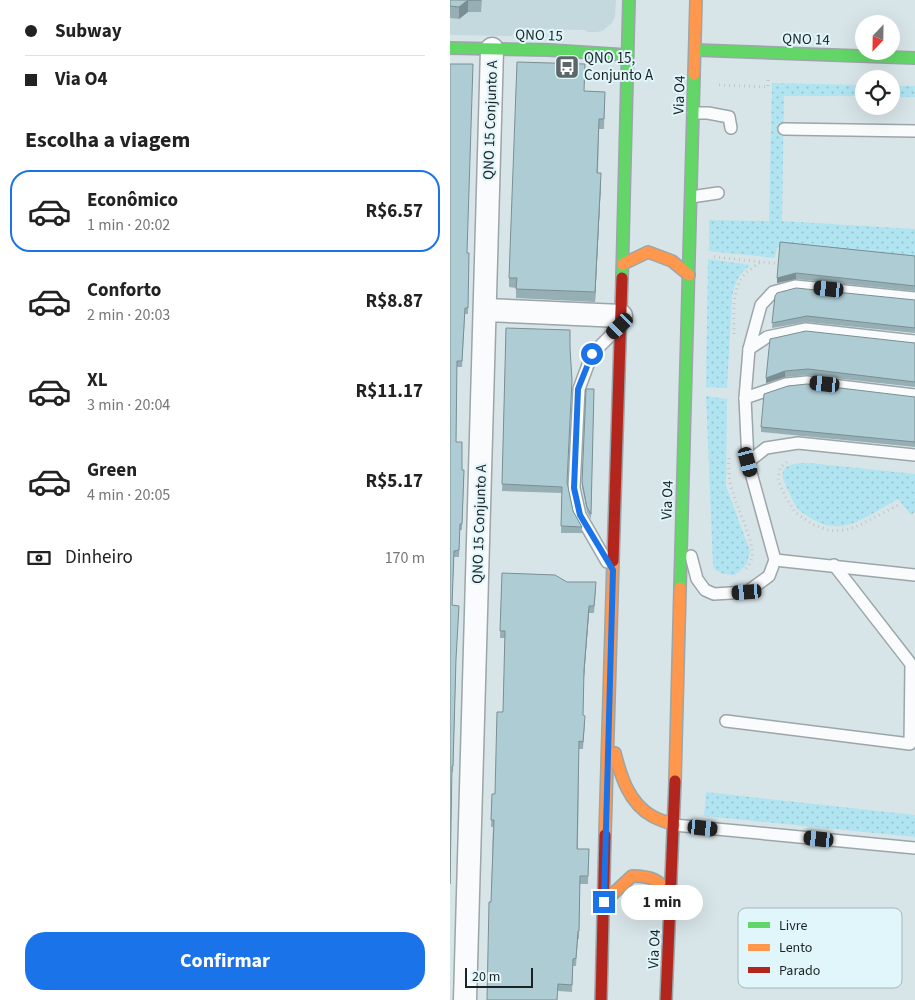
<!DOCTYPE html>
<html lang="pt">
<meta charset="utf-8">
<style>
:root{--surface:#fff;--page:#f6f6f6;--text:#222;--muted:#767676;--line:#e0e0e0;--accent:#1a73e8}
body{margin:0;font-family:"Source Sans 3",sans-serif;background:var(--page);color:var(--text);height:100vh;display:flex;flex-direction:column;font-size:19px;white-space:nowrap}
*{box-sizing:border-box;margin:0}
p{font-size:16px;color:var(--muted)}
.icon{flex:none;width:28px;height:28px;fill:none;stroke:currentColor;stroke-width:2;stroke-linecap:round;stroke-linejoin:round}
.map{position:relative;flex:1;overflow:hidden}
.panel{display:flex;flex-direction:column;background:var(--surface);width:450px}
.panel>*{flex:none}
.guide{display:grid;align-content:center;height:110px;padding:0 25px;background:var(--surface)}
.needle{width:32px;rotate:202deg}
.fabs{position:absolute;left:405px;top:15px;display:grid;gap:10px}
.fabs a{display:grid;place-items:center;width:45px;height:45px;border-radius:50%;background:var(--surface);box-shadow:0 5px 20px #0002;font-size:25px}
.scale{position:absolute;left:15px;bottom:12px;width:68px;box-sizing:border-box;padding-left:5px;border:2px solid #1b2325;border-top:0;font-size:14px;line-height:18px;white-space:nowrap;color:#1b2325;-webkit-text-stroke:4px #e0f6fb;paint-order:stroke}
.end{position:absolute;width:22px;height:22px;margin:-11px;border:6px solid #1a73e8;background:#fff;box-shadow:0 0 0 2px #fff}
.from{border-radius:50%}
.bubble{position:absolute;height:35px;border-radius:18px;background:var(--surface);box-shadow:0 5px 20px #0002;font-size:16px;font-weight:700;line-height:35px;text-align:center}
.car{position:absolute;width:15px;height:30px;margin:-15px -8px;border-radius:6px;box-shadow:0 0 4px 1px #0007;background:linear-gradient(#222 24%,#8ab4d8 0 40%,#222 0 76%,#8ab4d8 0 86%,#222 0)}
.guide b{display:flex;align-items:center;gap:18px;height:48px;font-size:19px}
.guide b+b{border-top:1px solid var(--line)}
.guide i{width:12px;height:12px;background:var(--text)}
ul{padding:0;list-style:none}
li{display:flex;align-items:center;gap:15px;height:82px;margin:0 10px 8px;padding:0 15px;border:2px solid transparent;border-radius:20px}
li div{flex:1}
li b{display:block;font-size:19px}
li em{font-style:normal;font-weight:700}
li.on{border-color:var(--accent)}
li>.icon{width:45px;height:45px;stroke-width:1.5}
h2{padding:0 25px;font-size:22px;line-height:60px}
.pay{display:flex;align-items:center;gap:12px;height:55px;padding:0 25px;font-size:19px}
.pay p{margin-inline-start:auto}
.button{display:flex;gap:10px;margin-top:auto;padding:10px 25px}
.button a{flex:1;height:58px;border-radius:20px;background:var(--accent);color:#fff;font-size:20px;font-weight:700;line-height:58px;text-align:center}
main{display:flex;flex:1;min-height:0}
.map>svg:first-child{display:block}
.built{fill:#c3d9de}
.garden{fill:url(#garden-dots)}
.lines{fill:none;stroke-linecap:round;stroke-linejoin:round}
.lane-casing{stroke:#9ca5a8;stroke-width:14}
.street-casing{stroke:#9ca5a8;stroke-width:25}
.fast-casing{stroke:#9ca5a8;stroke-width:14}
.slow-casing{stroke:#9ca5a8;stroke-width:14}
.jam-casing{stroke:#9ca5a8;stroke-width:14}
.path{stroke:#c1c6c6;stroke-width:3;stroke-dasharray:1 4;stroke-linecap:butt}
.lane{stroke:#f9fbfc;stroke-width:11}
.street{stroke:#f9fbfc;stroke-width:22}
.fast{stroke:#63d668;stroke-width:11}
.slow{stroke:#ff974d;stroke-width:11}
.jam{stroke:#b3261e;stroke-width:11}
.wall{fill:#96afb5}
.shaded-wall{fill:#7a8f94}
.building{fill:#aeccd3;stroke:#7a8f94}
.route{stroke:#1a73e8;stroke-width:6}
.labels{text-anchor:middle;stroke-width:4;stroke-linejoin:round;paint-order:stroke}
.street-label{font-size:15px;fill:#1b2325;stroke:#e0f6fb}
.poi-label{font-size:15px;fill:#1b2325;stroke:#e0f6fb;text-anchor:start}
.key{fill:#e0f6fb;stroke:#a5b7bb;stroke-width:1}
.key-label{font-size:14px;fill:#1b2325}
</style>
<main>
<section class="panel">
<div class="guide">
<b><i class="from"></i>Subway</b>
<b><i></i>Via O4</b>
</div>
<h2>Escolha a viagem</h2>
<ul>
<li class="on"><svg class="icon" aria-label="car" viewBox="0 0 24 24"><path d="M5 17H2v-5l4-1 3-4h7l3 4 3 1v5h-3M9 17h6M6 11h13"/><circle cx="7" cy="17" r="2"/><circle cx="17" cy="17" r="2"/></svg><div><b>Econômico</b><p>1 min · 20:02</p></div><em>R$6.57</em></li>
<li><svg class="icon" aria-label="car" viewBox="0 0 24 24"><path d="M5 17H2v-5l4-1 3-4h7l3 4 3 1v5h-3M9 17h6M6 11h13"/><circle cx="7" cy="17" r="2"/><circle cx="17" cy="17" r="2"/></svg><div><b>Conforto</b><p>2 min · 20:03</p></div><em>R$8.87</em></li>
<li><svg class="icon" aria-label="car" viewBox="0 0 24 24"><path d="M5 17H2v-5l4-1 3-4h7l3 4 3 1v5h-3M9 17h6M6 11h13"/><circle cx="7" cy="17" r="2"/><circle cx="17" cy="17" r="2"/></svg><div><b>XL</b><p>3 min · 20:04</p></div><em>R$11.17</em></li>
<li><svg class="icon" aria-label="car" viewBox="0 0 24 24"><path d="M5 17H2v-5l4-1 3-4h7l3 4 3 1v5h-3M9 17h6M6 11h13"/><circle cx="7" cy="17" r="2"/><circle cx="17" cy="17" r="2"/></svg><div><b>Green</b><p>4 min · 20:05</p></div><em>R$5.17</em></li>
</ul>
<div class="pay"><svg class="icon" aria-label="cash" viewBox="0 0 24 24"><path d="M3 7h18v10H3z"/><circle cx="12" cy="12" r="2"/></svg>Dinheiro<p>170 m</p></div>
<div class="button"><a>Confirmar</a></div>
</section>
<div class="map">
<svg width="465" height="1000" viewBox="0 0 465 1000">
<defs>
<pattern id="garden-dots" width="8" height="8" patternUnits="userSpaceOnUse" patternTransform="scale(1.25)"><rect width="8" height="8" fill="#b0e4f1"/><path d="M2 2h.1M6 6h.1" fill="none" stroke="#97c3ce" stroke-width="1.8" stroke-linecap="round"/></pattern>
</defs>
<rect width="100%" height="100%" fill="#d8e5e8"/>
<polygon class="built" points="0,0 166,0 165,17 162,23 152,31 147,32 137,32 135,30 66,29 62,36 0,35"/>
<g class="garden">
<polygon points="322,83 414,85 414,96 334,96 332,221 465,229 465,261 327,247 325,258 259,251 259,220 319,221"/>
<rect x="441" y="86" width="24" height="11"/>
<path d="M258,259L301,265C288,273 284,285 282,298L277,388L256,387Z"/>
<path d="M256,396L277,399L276,486L300,551C298,564 295,567 285,575L274,574L265,570L263,565Z"/>
<path d="M350,463H360L465,474V512L461,515L448,499C431,508 411,523 392,526C376,528 361,520 349,510C344,505 341,496 338,490C335,484 331,477 333,471C336,465 344,464 350,463Z"/>
<polygon points="256,792 465,815 465,837 254,816"/>
</g>
<g class="lines">
<defs>
<g id="lane">
<polyline points="243,113 258,113 279,117 281,128"/>
<polyline points="334,129 465,131"/>
<polyline points="241,197 268,193"/>
<polyline points="299,349 317,337 356,329 465,341"/>
<polyline points="295,398 336,384 357,382 465,395"/>
<polyline points="298,462 316,448 348,443 465,455"/>
<polyline points="241,556 247,579 255,590 264,594 297,592 319,576 325,560 298,462 295,398 299,349 311,305 323,292 345,286 465,298"/>
<polyline points="325,560 465,575"/>
<polyline points="157,562 130,515 124,488 129,389 142,354 167,329"/>
<polyline points="276,721 460,744 461,664 384,565"/>
<polyline points="224,825 465,848"/>
</g>
<g id="street">
<polyline points="35,310 171,316"/>
<polyline points="15,1000 42,49"/>
</g>
<g id="fast">
<polyline points="0,48 99,50 177,55"/>
<polyline points="245,50 465,58"/>
<polyline points="172,278 179,0"/>
<polyline points="230,588 244,74"/>
</g>
<g id="slow">
<polyline points="244,74 246,0"/>
<polyline points="173,264 198,252 222,261 239,275"/>
<path d="M165,753C171,777 179,803 202,816C209,820 217,822 224,825"/>
<polyline points="225,781 230,588"/>
<polyline points="155,835 163,561"/>
<path d="M154,902L182,876C202,876 209,880 221,895"/>
</g>
<g id="jam">
<polyline points="163,561 172,278"/>
<polyline points="151,1000 155,835"/>
<polyline points="216,1000 225,781"/>
</g>
</defs>
<use href="#lane" class="lane-casing"/>
<use href="#street" class="street-casing"/>
<use href="#fast" class="fast-casing"/>
<use href="#slow" class="slow-casing"/>
<use href="#jam" class="jam-casing"/>
<g class="path">
<polyline points="269,85 318,87 318,80 321,80"/>
<polyline points="264,257 330,264"/>
<path d="M284,334C284,315 281,289 295,274C300,269 306,265 312,262"/>
<path d="M279,458C278,470 279,482 283,493C287,508 305,544 302,557C301,562 298,567 294,571"/>
<polyline points="337,462 330,468 328,480 335,496 345,512 362,524 380,531 394,530 406,527 450,504"/>
</g>
<use href="#lane" class="lane"/>
<use href="#street" class="street"/>
<use href="#fast" class="fast"/>
<use href="#slow" class="slow"/>
<use href="#jam" class="jam"/>
</g>
<g class="wall">
<polygon points="0,0 32,0 31,12 18,12 9,19 0,18"/>
<polygon points="0,64 17,253 19,253 18,314 15,314 12,367 7,367 6,442 12,470 14,476 12,530 10,530 9,557 4,557 2,605 6,665 3,772 2,772"/>
<polygon points="134,91 155,92 154,129 149,129 148,173 151,183 145,302 66,298 66,288 59,287 59,278"/>
<polygon points="330,242 465,256 465,291 346,279 327,283"/>
<polygon points="325,296 465,300 465,333 357,322 322,328"/>
<polygon points="56,328 123,511 132,527 132,533 111,533 112,493 52,491"/>
<polygon points="320,339 465,343 465,387 358,375 335,377 316,383"/>
<polygon points="136,389 144,389 141,519 137,512 132,487"/>
<polygon points="464,397 465,397 465,447 311,432 311,427"/>
<polygon points="52,573 117,582 146,589 144,613 139,613 134,677 133,715 135,723 133,749 129,749 128,849 139,849 138,884 130,884 129,939 128,939 126,966 123,966 122,992 108,991 41,902 43,827 41,827 42,794 45,794 53,712 55,638 50,638"/>
</g>
<g class="shaded-wall">
<polygon points="18,0 18,12 9,19 9,7"/>
<polygon points="151,173 151,183 145,302 145,292"/>
<polygon points="346,273 346,279 327,283 327,278"/>
<polygon points="335,371 335,377 316,383 316,378"/>
<polygon points="139,606 139,613 134,677 134,670"/>
</g>
<g class="building">
<polygon points="0,0 31,0 18,0 9,7 0,6"/>
<polygon points="67,62 135,64 134,91 155,92 154,119 149,119 147,173 151,173 145,292 66,289 67,278 59,278"/>
<polygon points="0,64 23,64 17,253 19,253 18,308 15,308 12,361 7,361 6,442 12,442 12,470 14,470 12,524 10,524 9,550 4,551 2,605 9,606 6,659 3,766 2,766 0,884"/>
<polygon points="330,242 465,256 465,286 346,273 327,278"/>
<polygon points="346,288 465,300 465,328 357,316 322,323 325,296 327,293"/>
<polygon points="56,328 120,330 120,348 122,380 117,482 123,511 132,527 111,526 112,487 52,484"/>
<polygon points="356,331 465,343 465,382 358,369 335,371 316,378 320,339"/>
<polygon points="357,384 465,397 465,442 311,427 314,394 338,386"/>
<polygon points="136,389 144,389 141,514 137,507 132,482"/>
<polygon points="52,573 105,575 117,582 146,582 144,606 139,606 134,670 133,715 135,716 133,742 129,741 127,849 139,849 138,876 130,876 129,931 128,931 126,958 123,959 122,985 108,984 107,1000 37,1000 39,902 41,902 44,820 41,820 42,794 45,794 47,712 53,712 55,631 50,631"/>
</g>
<g class="lines">
<polyline class="route" points="142,354 128,389 124,488 130,515 163,570 154,902"/>
</g>
<defs>
<symbol id="bus-square" viewBox="-11 -11 22 22"><rect x="-9" y="-9" width="18" height="18" rx="4" fill="#5d6769" stroke="#e0f6fb"/><path d="M-5-6H5V4H4V6H2V4H-2V6H-4V4H-5ZM-3.5-4V0h7V-4ZM-3.5 1.2v1.5H-2V1.2ZM2 1.2v1.5H3.5V1.2Z" fill="#fff"/></symbol>
</defs>
<g fill-rule="evenodd">
<use href="#bus-square" x="103" y="53" width="28" height="28"/>
</g>
<g class="labels">
<g class="street-label">
<text transform="translate(89 35) rotate(2)" y="5">QNO 15</text>
<text transform="translate(356 39) rotate(2)" y="5">QNO 14</text>
<text transform="translate(229 95) rotate(-88)" y="5">Via O4</text>
<text transform="translate(40 120) rotate(-88)" y="5">QNO 15 Conjunto A</text>
<text transform="translate(217 500) rotate(-88)" y="5">Via O4</text>
<text transform="translate(29 524) rotate(-88)" y="5">QNO 15 Conjunto A</text>
<text transform="translate(204 949) rotate(-87)" y="5">Via O4</text>
</g>
<g class="poi-label">
<text x="134" y="63">QNO 15,<tspan x="134" dy="17">Conjunto A</tspan></text>
</g>
</g>
<rect x="288" y="908" width="164" height="80" rx="8" class="key"/>
<rect x="298" y="922" width="22" height="6" fill="#63d668"/>
<rect x="298" y="944" width="22" height="7" fill="#ff974d"/>
<rect x="298" y="967" width="22" height="6" fill="#b3261e"/>
<g class="key-label">
<text x="329" y="930">Livre</text>
<text x="329" y="952">Lento</text>
<text x="329" y="975">Parado</text>
</g>
</svg>
<div class="fabs">
<a><svg class="needle" viewBox="-14 -14 28 28"><path d="M0-13l5 13h-10z" fill="#e53935"/><path d="M0 13l5-13h-10z" fill="#767676"/></svg></a>
<a><svg class="icon" aria-label="locate" viewBox="0 0 24 24"><circle cx="12" cy="12" r="6"/><path d="M12 2v4M12 18v4M2 12h4M18 12h4"/></svg></a>
</div>
<div class="scale">20 m</div>
<i class="end from" style="left:142px;top:354px"></i>
<i class="end" style="left:154px;top:902px"></i>
<div class="bubble" style="left:171px;top:885px;width:82px">1 min</div>
<i class="car" style="left:379px;top:289px;rotate:276deg"></i>
<i class="car" style="left:170px;top:326px;rotate:226deg"></i>
<i class="car" style="left:375px;top:384px;rotate:276deg"></i>
<i class="car" style="left:298px;top:462px;rotate:165deg"></i>
<i class="car" style="left:297px;top:592px;rotate:266deg"></i>
<i class="car" style="left:253px;top:828px;rotate:96deg"></i>
<i class="car" style="left:369px;top:839px;rotate:276deg"></i>
</div>
</main>
